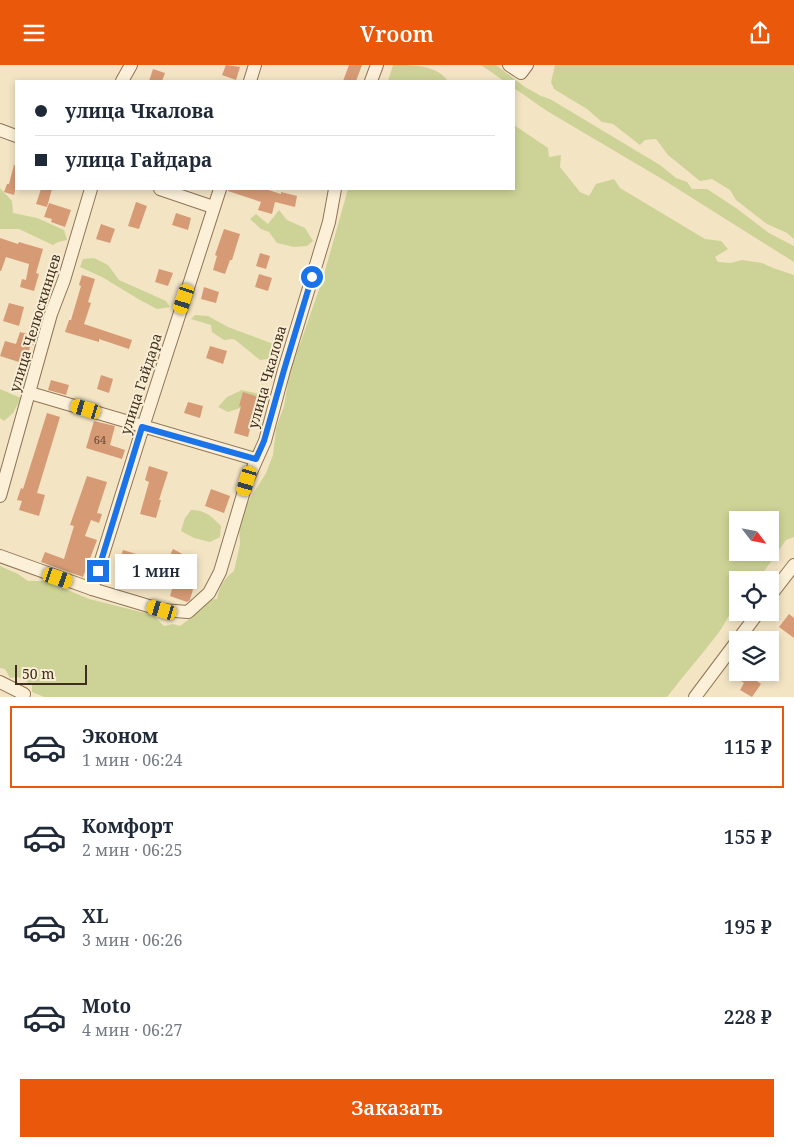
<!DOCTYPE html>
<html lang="ru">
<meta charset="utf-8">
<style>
:root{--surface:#fff;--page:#f2f2f3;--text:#1f2937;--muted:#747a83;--line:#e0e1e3;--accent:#ea580c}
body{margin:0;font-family:"Noto Serif",serif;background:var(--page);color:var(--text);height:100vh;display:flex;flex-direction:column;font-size:19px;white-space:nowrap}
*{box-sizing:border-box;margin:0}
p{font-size:16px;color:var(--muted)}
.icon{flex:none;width:28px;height:28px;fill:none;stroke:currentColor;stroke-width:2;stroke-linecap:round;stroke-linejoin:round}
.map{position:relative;height:632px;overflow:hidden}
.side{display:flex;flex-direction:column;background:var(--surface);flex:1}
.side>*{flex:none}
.banner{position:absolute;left:15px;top:15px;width:500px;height:110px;border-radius:0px;box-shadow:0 2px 8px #0003;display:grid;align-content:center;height:110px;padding:0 20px;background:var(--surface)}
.needle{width:32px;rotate:122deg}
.fabs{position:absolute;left:729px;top:446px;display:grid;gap:10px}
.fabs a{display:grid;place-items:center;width:50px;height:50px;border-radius:0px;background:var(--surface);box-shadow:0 2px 8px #0003;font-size:25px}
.scale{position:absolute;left:15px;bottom:12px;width:72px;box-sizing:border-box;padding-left:5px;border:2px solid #3f2d1d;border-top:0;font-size:14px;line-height:18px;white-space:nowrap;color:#3f2d1d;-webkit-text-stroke:4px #f9eed4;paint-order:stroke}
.end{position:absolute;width:22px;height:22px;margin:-11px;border:6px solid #1a73e8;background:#fff;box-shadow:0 0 0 2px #fff}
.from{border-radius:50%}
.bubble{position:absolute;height:35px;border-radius:0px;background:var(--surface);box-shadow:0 2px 8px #0003;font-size:16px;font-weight:600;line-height:35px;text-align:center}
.car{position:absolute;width:15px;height:30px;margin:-15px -8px;border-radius:6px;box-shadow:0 0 4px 1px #0007;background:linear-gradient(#f5c518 24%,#345 0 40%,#f5c518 0 76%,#345 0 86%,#f5c518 0)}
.banner b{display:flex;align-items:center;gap:18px;height:48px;font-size:19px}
.banner b+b{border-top:1px solid var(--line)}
.banner i{width:12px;height:12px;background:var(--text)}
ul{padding:9px 0 0;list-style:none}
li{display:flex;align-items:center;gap:15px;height:82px;margin:0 10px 8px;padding:0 10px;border:2px solid transparent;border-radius:0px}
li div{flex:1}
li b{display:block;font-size:19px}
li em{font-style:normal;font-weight:600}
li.current{border-color:var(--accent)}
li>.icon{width:45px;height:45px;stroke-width:1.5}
.action{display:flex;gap:10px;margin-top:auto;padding:10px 20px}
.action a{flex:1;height:58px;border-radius:0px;background:var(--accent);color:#fff;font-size:20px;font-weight:600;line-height:58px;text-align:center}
header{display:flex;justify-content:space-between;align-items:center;height:65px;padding:0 20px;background:var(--accent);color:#fff;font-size:22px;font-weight:600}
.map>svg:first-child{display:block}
.green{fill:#cdd396;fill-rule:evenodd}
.building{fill:#d69b75}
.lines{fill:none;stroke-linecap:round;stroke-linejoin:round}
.minor-casing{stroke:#907557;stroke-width:14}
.minor{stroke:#fcf1d8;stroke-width:12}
.route{stroke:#1a73e8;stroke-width:6}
.labels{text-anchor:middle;stroke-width:4;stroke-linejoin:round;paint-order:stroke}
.number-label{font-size:11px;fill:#654833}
.street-label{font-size:14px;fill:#3f2d1d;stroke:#f9eed4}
</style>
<header><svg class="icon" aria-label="menu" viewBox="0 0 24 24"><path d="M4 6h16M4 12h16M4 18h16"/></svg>Vroom<svg class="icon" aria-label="share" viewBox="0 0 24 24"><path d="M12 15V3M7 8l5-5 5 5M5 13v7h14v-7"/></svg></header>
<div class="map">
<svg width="794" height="632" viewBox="0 0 794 632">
<rect width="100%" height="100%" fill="#f3e4c4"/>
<g class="green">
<path d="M393,0C415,0 436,0 448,16H388Z"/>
<polygon points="481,0 496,0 525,22 541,31 550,34 660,100 676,113 687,117 692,124 707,124 736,143 769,168 794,181 794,197 662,114 547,46 514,23 514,16 504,16"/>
<polygon points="555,0 794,0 794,174 787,168 767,159 736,135 730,125 712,114 700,116 668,90 656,74 645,75 640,80 613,59 602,57 587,44 554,24 551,17"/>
<path d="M514,60L548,83L549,92L561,90L560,102L580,127L589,131L596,119L614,114L620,123L705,174L721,176L728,184L715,192L718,197L731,198L742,195L762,198L773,203L794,210V472L786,475L758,515H738L737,539C728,548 725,561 716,571C700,592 683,611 667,632H44L32,627V620L18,612L10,613L5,604L0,603V501L18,509L28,516H46L89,534L153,550L164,561L173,559L180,561L196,549L206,535L217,534C219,522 224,513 234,506L240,479L239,461L245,442L266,408L273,390L276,363L284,341L292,294L300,279L323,213L348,124H514ZM738,455H770V488H738Z"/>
<polygon points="0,123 12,136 13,148 37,153 64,165 67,175 58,177 53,180 19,164 0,164"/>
<polygon points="279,145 287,155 305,163 313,176 307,181 294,182 277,178 269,167 261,164 250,154 256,149 268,159"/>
<polygon points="94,193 108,200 119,215 166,236 170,242 157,244 140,235 102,212 80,202 83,194"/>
<polygon points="195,250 208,251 228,262 279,281 280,289 268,294 260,295 234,274 224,275 212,267 211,260 191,254"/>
<polygon points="0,324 21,333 13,348 4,356 0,353"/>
<polygon points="242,325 264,330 263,343 256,350 243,342 228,347 218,342 227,332"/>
<path d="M191,445C205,445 211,451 221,461L220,472L210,477L194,473L181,466L185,453Z"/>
</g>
<g class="building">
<polygon points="226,0 240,2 236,15 222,10"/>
<polygon points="349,0 362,0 356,16 343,16"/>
<polygon points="153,4 165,8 162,16 149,16"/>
<polygon points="14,100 16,101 16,122 14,130 4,127 7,119 9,119"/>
<polygon points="41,124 52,124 47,142 36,139"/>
<polygon points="228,124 265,124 281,129 281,127 297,131 295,142 275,137 272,149 258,145 261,137 228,126"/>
<polygon points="136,137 147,141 139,164 128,161"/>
<polygon points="49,138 71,145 65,162 51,157 52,154 44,152"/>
<polygon points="176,148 191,153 188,165 172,160"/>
<polygon points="101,159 115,164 110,178 96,174"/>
<polygon points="224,164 240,169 232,195 230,195 225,209 213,205 217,191 215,190"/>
<polygon points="0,173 18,179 19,177 43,184 36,208 39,209 34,226 20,222 22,214 26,215 29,199 6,192 1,206 0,206"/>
<polygon points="260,188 270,191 266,204 256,201"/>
<polygon points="159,204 173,208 168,221 155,217"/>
<polygon points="259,209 272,213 268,226 255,222"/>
<polygon points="82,210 95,214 88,237 91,238 84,259 132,275 129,284 99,274 99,277 65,267 69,255 71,255 81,221 79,220"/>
<polygon points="204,222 219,227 216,238 201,234"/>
<polygon points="9,238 24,242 19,261 3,256"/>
<polygon points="20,267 36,271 34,280 31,279 25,299 0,291 5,276 16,279"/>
<polygon points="210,281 227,286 223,299 206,293"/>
<polygon points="101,310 113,314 109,328 97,324"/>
<polygon points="51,315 69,320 66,330 48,325"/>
<polygon points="243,327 258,332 248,372 234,368 241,341 239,341"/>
<polygon points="188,337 203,341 200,353 184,348"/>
<polygon points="47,348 60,352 37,428 45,430 39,451 19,445 22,436 17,435 21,423 23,424"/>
<polygon points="94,356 115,361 110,380 125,385 122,394 86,383"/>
<polygon points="149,401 168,407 159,435 161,435 156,453 140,449 149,417 145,415"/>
<polygon points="87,411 107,417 97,448 102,449 99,458 91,455 85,471 97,475 83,512 41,497 45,487 64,494 74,461 70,460"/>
<polygon points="211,424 230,431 224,448 205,441"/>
<polygon points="173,484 194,495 189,503 169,492"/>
<polygon points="123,485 143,491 138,507 118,500"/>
<polygon points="176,511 195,517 190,535 187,537 170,531"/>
<polygon points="789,549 794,553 794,573 779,562"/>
<polygon points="746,608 761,619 752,632 740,625 744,618 741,616"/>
</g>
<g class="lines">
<defs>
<g id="minor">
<polyline points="509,0 521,8 527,0"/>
<polyline points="122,16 131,0"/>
<polyline points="250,16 255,0"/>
<polyline points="371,16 377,0"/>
<polyline points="0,65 16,71"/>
<polyline points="160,124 213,142"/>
<polyline points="30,328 255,394"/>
<polyline points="0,431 51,249 64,215 91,124"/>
<polyline points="0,491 92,524 162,545 188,547 209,528 220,507 247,416 265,376 284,305 329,157 335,124"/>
<polyline points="92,524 143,362 220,124"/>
<polyline points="770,531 794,500"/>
<polyline points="0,617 24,629"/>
<polyline points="695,632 758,548"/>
</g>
</defs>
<use href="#minor" class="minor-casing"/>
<use href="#minor" class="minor"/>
</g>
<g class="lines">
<polyline class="route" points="98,506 142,362 256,394 264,376 284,305 312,212"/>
</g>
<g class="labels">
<g class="number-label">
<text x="100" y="379">64</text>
</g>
<g class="street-label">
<text transform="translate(35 258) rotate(-73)" y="5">улица Челюскинцев</text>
<text transform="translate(267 312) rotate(-74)" y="5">улица Чкалова</text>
<text transform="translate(141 319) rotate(-72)" y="5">улица Гайдара</text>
</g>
</g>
</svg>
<div class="fabs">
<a><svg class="needle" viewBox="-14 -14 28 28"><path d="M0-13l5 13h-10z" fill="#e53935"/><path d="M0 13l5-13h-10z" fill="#747a83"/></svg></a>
<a><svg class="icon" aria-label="locate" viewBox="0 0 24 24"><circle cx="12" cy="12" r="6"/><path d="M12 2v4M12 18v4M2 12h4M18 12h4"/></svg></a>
<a><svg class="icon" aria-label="layers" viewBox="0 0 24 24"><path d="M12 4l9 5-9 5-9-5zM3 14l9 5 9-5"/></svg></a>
</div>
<div class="scale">50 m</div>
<i class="end from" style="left:312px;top:212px"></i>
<i class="end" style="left:98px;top:506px"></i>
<div class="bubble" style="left:115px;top:489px;width:82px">1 мин</div>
<i class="car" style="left:184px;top:234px;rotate:198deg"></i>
<i class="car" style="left:86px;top:344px;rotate:287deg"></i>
<i class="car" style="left:247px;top:416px;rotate:197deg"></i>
<i class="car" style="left:58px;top:513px;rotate:109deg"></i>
<i class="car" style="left:162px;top:545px;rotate:287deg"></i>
<div class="banner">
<b><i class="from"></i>улица Чкалова</b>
<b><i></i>улица Гайдара</b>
</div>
</div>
<section class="side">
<ul>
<li class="current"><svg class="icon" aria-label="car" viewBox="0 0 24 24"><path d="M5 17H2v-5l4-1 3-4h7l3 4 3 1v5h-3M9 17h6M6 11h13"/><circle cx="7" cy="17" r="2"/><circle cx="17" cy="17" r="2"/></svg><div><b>Эконом</b><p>1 мин · 06:24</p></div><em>115 ₽</em></li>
<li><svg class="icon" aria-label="car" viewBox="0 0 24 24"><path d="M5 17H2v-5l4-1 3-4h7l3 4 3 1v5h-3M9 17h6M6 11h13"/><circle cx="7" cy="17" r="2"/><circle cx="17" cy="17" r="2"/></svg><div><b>Комфорт</b><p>2 мин · 06:25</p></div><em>155 ₽</em></li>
<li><svg class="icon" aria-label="car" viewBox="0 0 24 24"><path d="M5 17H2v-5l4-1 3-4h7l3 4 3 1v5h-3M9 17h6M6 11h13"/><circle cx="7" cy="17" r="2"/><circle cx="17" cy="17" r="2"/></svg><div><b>XL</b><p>3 мин · 06:26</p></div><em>195 ₽</em></li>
<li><svg class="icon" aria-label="car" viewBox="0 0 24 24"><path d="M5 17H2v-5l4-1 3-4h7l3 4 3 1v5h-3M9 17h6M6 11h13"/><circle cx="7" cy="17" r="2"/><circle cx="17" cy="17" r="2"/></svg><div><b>Moto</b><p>4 мин · 06:27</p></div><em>228 ₽</em></li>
</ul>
<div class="action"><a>Заказать</a></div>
</section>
